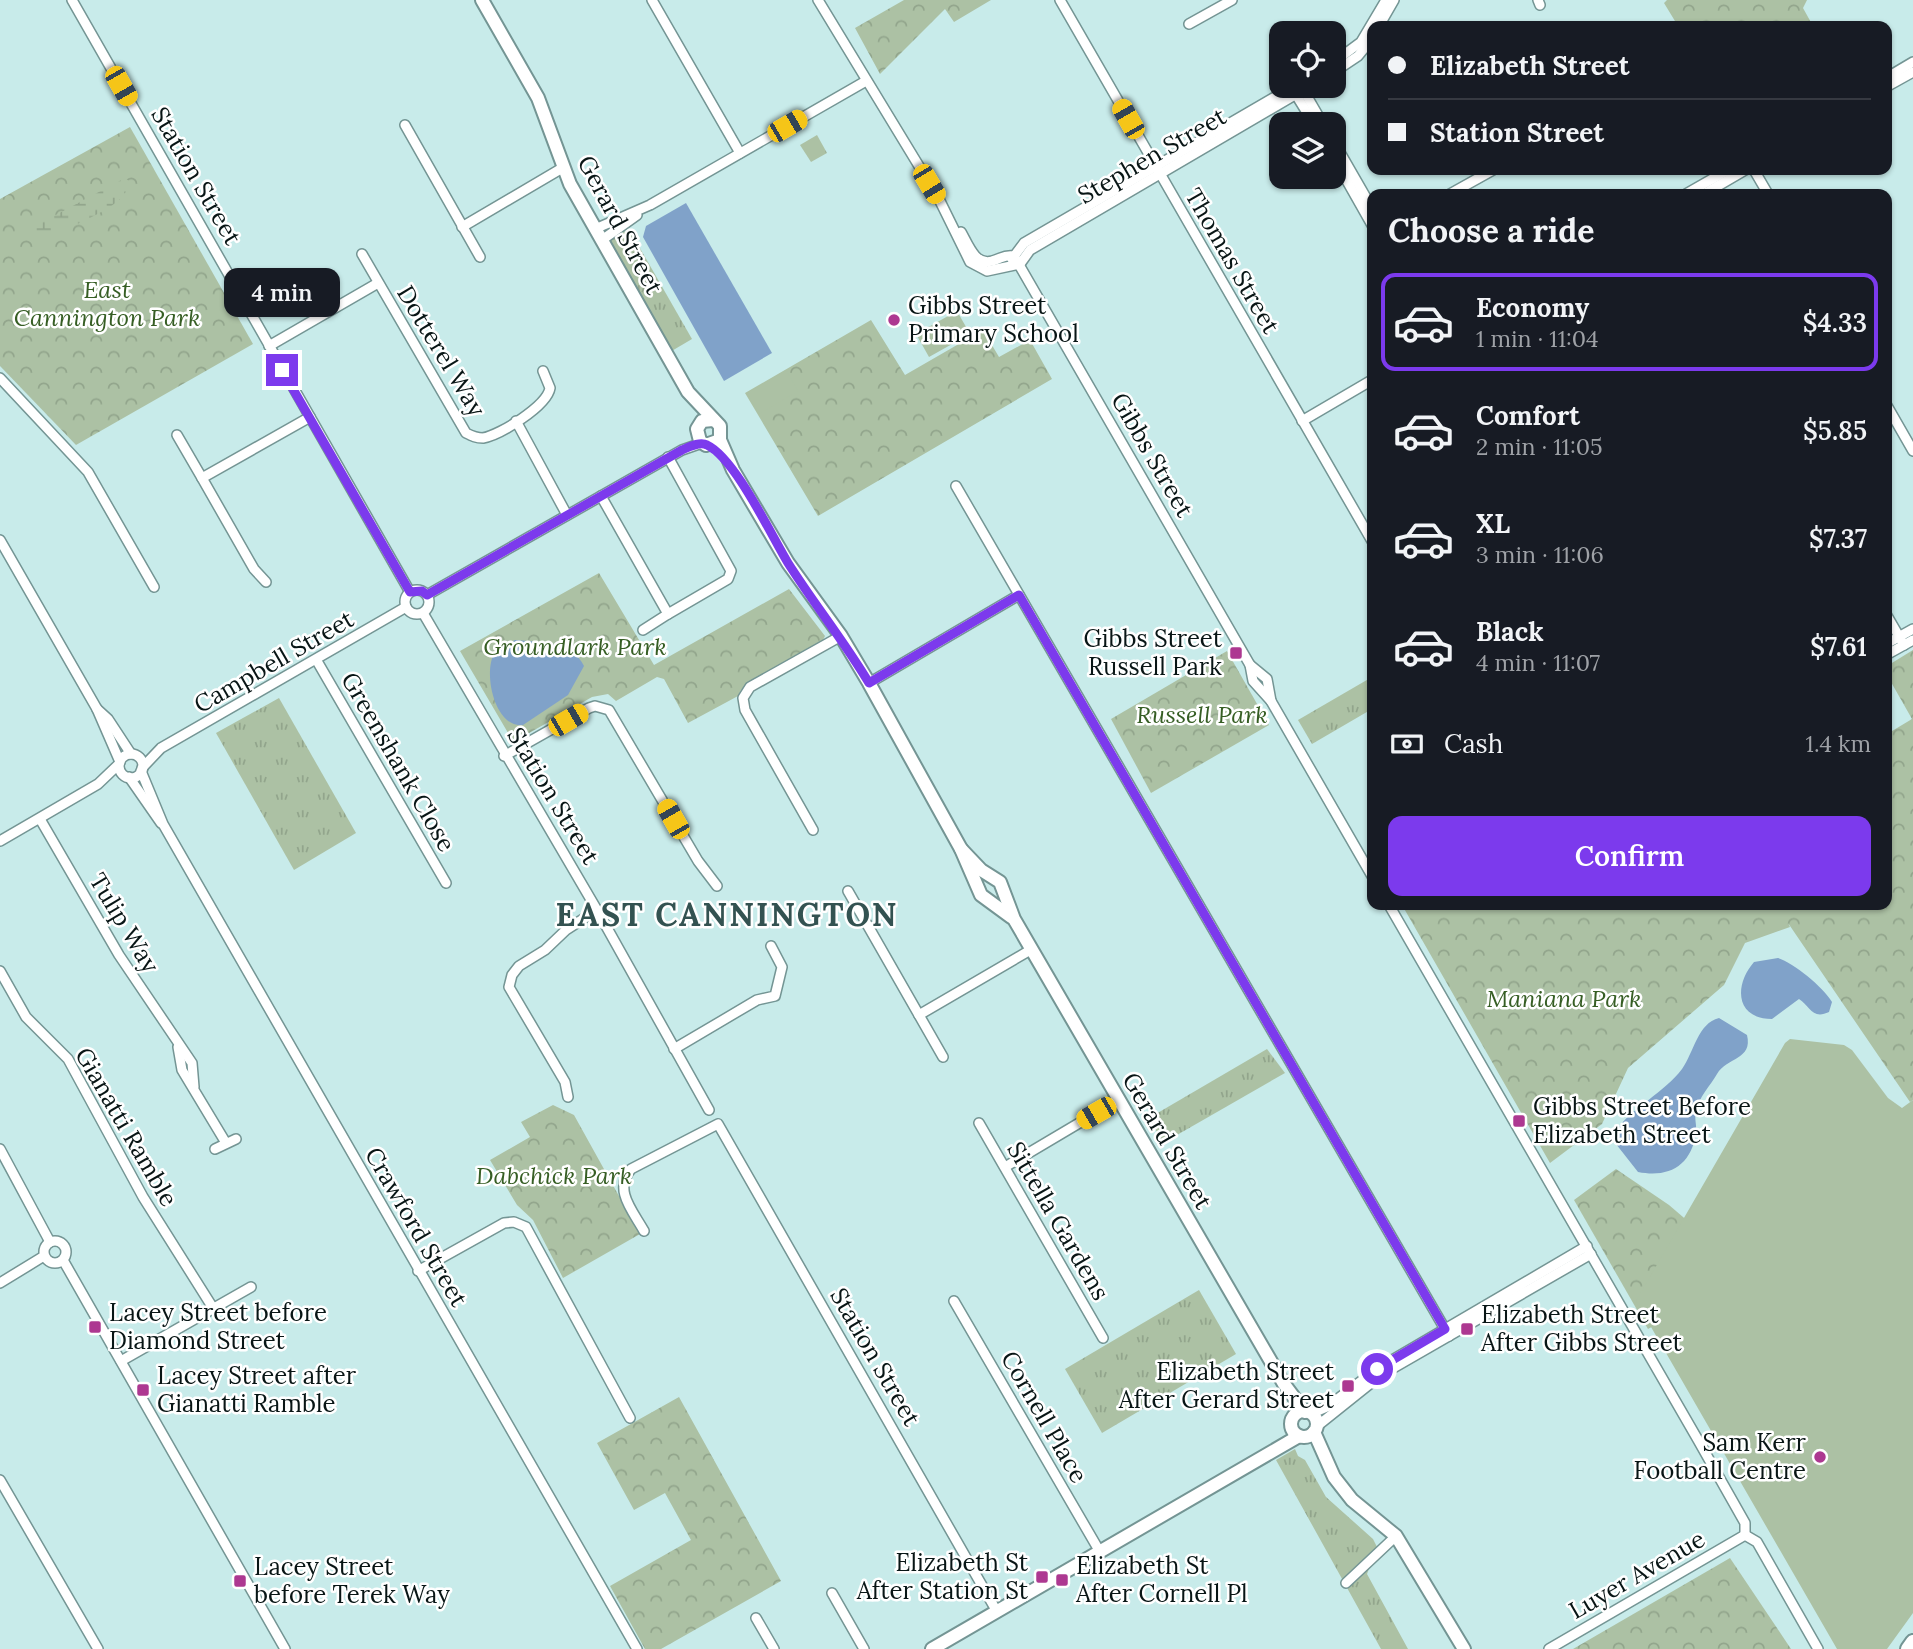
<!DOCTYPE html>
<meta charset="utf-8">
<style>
:root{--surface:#171b24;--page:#242831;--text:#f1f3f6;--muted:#9ea1a6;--line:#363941;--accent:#7c3aed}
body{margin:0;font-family:Lora,serif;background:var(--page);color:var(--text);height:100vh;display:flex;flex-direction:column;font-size:26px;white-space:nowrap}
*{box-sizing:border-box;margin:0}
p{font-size:23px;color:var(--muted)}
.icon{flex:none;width:38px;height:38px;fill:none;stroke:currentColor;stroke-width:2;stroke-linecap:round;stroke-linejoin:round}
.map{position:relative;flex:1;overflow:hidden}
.sheet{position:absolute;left:1367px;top:189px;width:525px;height:721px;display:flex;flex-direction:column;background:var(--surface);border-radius:14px;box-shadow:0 2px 5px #0004}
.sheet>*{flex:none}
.banner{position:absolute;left:1367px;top:21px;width:525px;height:154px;border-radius:14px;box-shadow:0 2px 5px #0004;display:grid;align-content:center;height:154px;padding:0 21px;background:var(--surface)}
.fabs{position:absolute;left:1269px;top:21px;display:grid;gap:14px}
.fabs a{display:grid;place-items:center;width:77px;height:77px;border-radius:14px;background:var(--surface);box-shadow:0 2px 5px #0004;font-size:35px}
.end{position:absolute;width:32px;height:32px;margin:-16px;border:9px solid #7c3aed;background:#fff;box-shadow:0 0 0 4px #fff}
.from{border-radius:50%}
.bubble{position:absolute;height:49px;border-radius:14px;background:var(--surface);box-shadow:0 2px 5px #0004;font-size:23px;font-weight:600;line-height:49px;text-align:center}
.car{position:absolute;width:21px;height:42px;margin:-21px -10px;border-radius:9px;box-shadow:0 0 5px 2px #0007;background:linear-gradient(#f5c518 24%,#345 0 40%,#f5c518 0 76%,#345 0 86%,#f5c518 0)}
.banner b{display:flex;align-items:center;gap:24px;height:66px;font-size:26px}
.banner b+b{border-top:2px solid var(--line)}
.banner i{width:18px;height:18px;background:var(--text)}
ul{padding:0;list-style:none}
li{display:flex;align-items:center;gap:21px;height:98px;margin:0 14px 10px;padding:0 7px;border:4px solid transparent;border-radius:14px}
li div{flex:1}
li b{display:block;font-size:26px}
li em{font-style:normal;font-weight:600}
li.selected{border-color:var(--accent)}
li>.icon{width:63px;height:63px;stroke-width:1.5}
h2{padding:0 21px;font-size:32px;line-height:84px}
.pay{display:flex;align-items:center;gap:18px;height:77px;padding:0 21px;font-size:26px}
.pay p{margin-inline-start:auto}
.primary-button{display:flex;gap:14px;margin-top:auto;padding:14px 21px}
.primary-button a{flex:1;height:80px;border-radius:14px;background:var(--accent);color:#fff;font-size:28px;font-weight:600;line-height:80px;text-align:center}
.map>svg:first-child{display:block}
.grass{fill:url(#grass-tufts)}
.forest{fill:url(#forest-crowns)}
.wetland{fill:url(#wetland-marsh)}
.garden{fill:#acc1a4}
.water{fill:#80a2c9}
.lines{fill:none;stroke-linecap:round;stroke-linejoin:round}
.minor-casing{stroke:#749594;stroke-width:12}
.tertiary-casing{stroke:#749594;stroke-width:16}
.primary-casing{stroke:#749594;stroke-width:18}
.minor{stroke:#fff;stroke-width:9}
.tertiary{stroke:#fff;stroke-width:12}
.primary{stroke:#fff;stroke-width:14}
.route{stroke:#7c3aed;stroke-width:9}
.poi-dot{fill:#ad3891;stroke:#fff;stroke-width:2.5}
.labels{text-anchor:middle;stroke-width:5;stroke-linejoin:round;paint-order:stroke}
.street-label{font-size:24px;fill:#081515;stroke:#fff}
.park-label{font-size:24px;font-style:italic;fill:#365e24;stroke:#fff}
.poi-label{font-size:24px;fill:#081515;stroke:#fff;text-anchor:start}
.district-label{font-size:32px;font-weight:bold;letter-spacing:2px;fill:#335251;stroke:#fff}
</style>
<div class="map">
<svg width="1913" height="1649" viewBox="0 0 1913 1649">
<defs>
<pattern id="grass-tufts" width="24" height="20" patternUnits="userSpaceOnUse" patternTransform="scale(1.75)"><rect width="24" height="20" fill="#acc1a4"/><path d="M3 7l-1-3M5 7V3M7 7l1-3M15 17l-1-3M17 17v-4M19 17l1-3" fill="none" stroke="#92a58c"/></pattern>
<pattern id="forest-crowns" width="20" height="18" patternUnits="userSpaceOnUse" patternTransform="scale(1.75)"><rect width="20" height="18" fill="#acc1a4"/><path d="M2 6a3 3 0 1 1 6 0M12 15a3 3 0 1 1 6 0" fill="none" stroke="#92a58c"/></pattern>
<pattern id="wetland-marsh" width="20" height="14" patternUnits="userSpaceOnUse" patternTransform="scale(1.75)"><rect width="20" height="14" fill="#acc1a4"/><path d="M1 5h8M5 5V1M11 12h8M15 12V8" fill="none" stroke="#92a58c"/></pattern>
</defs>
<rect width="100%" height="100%" fill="#c8ebea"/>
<g class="grass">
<polygon points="629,229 692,339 670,352 607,241"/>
<polygon points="1372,677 1372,709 1312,744 1298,720"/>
<polygon points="279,698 356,833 294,870 216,733"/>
<polygon points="1267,1049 1285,1073 1163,1143 1149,1118"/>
<polygon points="1199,1290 1236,1354 1102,1433 1065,1369"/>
<polygon points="1295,1449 1298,1456 1305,1460 1326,1497 1373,1539 1377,1547 1367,1574 1408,1649 1381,1649 1276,1460"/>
</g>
<g class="forest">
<polygon points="904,0 991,0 954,22 945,9 880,74 855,28"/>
<polygon points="1667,0 1807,0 1803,8 1813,26 1678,26 1664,3"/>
<polygon points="130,127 253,344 76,445 0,366 0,199"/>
<polygon points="817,135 827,153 811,162 800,145"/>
<polygon points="871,320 905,375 983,330 999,357 1030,340 1052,379 818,516 745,393"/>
<polygon points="599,573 654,665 789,589 825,636 822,642 741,690 738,696 688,723 664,679 657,677 616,701 608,694 592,697 517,740 511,738 460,651"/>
<polygon points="1913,650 1913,1100 1910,1102 1788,923 1790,927 1745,943 1724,985 1628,1068 1602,1124 1550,1163 1402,905 1886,905 1887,734 1912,719 1887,675 1887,666"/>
<polygon points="1227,651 1269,725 1151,793 1111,719"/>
<polygon points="553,1105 574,1115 640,1234 563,1278 533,1220 517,1205 490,1160 530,1137 521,1122"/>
<polygon points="1616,1169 1669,1205 1704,1235 1664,1320 1648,1329 1574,1200"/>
<polygon points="679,1397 781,1581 661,1649 645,1649 610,1586 691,1540 665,1493 634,1510 597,1443"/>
<polygon points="1730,1558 1791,1649 1573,1649"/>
</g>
<path class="wetland" d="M125,178L129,181C128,185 126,193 123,196C110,212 53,236 33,239L31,236L37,225Z"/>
<g class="garden">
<polygon points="957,311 970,334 929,357 916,334"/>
<polygon points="786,370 798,391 759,414 747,393"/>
<polygon points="1790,1039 1844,1045 1852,1050 1888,1098 1902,1108 1913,1100 1913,1613 1887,1649 1837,1649 1636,1301 1785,1043"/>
</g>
<g class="water">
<polygon points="686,203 772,353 724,381 643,237 646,226"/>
<path d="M515,640C538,642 573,642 584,666L568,695L523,725C495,729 482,672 495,652Z"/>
<path d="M1778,958C1794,963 1823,987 1832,1002L1829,1012C1812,1020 1810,1006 1799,999L1772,1019C1735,1019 1734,985 1754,962Z"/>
<path d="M1719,1018L1747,1035C1753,1060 1727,1057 1717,1074C1710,1086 1699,1097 1696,1111C1694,1118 1697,1125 1696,1133C1691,1166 1669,1178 1638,1172L1616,1144L1618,1128C1632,1108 1665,1092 1682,1069C1694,1052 1698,1023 1719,1018Z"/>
</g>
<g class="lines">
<defs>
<g id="minor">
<polyline points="72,0 410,592"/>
<polyline points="652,0 740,153"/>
<polyline points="818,0 939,199 970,262 987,271 1020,264"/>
<polyline points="1060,0 1372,541"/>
<polyline points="1538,0 1540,5"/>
<polyline points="1189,24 1232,0"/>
<polyline points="1379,26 1394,0"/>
<polyline points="1334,62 1361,42 1386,0"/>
<polyline points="1334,72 1358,56 1372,39"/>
<polyline points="1886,78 1913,62"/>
<polyline points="1301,86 1323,124"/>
<polyline points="1886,87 1913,72"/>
<polyline points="1293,90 1314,124"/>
<polyline points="405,125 480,257"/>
<polyline points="1334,142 1372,208"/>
<polyline points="1334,158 1372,225"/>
<polyline points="1754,170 1768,194"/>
<polyline points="1450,194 1493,170"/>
<polyline points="1686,194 1728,170"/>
<polyline points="1704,194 1745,170"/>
<polyline points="462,227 564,167"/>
<polyline points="595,229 650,205 866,81"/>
<path d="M961,232C968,244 975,266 992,261C1001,259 1004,254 1014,256"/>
<polyline points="602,240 637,215"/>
<path d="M362,254L466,433C472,436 476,438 483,438C500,435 547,406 550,388L543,371"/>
<polyline points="1014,256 1250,665 1253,681 1271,701 1372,876"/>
<polyline points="1012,259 1024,243 1294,86"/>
<polyline points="1020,264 1030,250 1310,86"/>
<polyline points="269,346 378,283"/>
<polyline points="0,378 88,472 154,587"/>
<polyline points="1886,404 1913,451"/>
<polyline points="516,421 567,515"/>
<polyline points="1302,421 1372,380"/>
<polyline points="177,435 202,478"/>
<polyline points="956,486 1449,1336"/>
<polyline points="601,496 668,614 728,579 731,571 668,457"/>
<polyline points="0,540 97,709 120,762"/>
<polyline points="266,582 254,569 202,478 310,417"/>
<circle cx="417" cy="602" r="12"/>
<polyline points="427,595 682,450 702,443"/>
<polyline points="423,613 597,910 709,1110"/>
<polyline points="1886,614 1904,645"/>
<polyline points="643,630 668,614"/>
<polyline points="1886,644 1913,629"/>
<polyline points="1886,655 1913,640"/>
<polyline points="317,661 446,883"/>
<polyline points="1250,665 1267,679 1271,701"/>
<polyline points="869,683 1019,595"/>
<polyline points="97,709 108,719 131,754"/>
<circle cx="131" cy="766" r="12"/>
<polyline points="504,756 589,708 595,706 609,710 698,861 717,886"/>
<polyline points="142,768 161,748 406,607"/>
<polyline points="141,771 163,824 637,1649"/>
<polyline points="129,777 161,823"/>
<polyline points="40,819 119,955 192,1063 194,1087"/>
<polyline points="813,830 745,710 743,698 750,687 841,636"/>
<polyline points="0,841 98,784 119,764"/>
<polyline points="848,891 943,1057"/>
<polyline points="1389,905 1698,1440 1745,1523 1745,1535"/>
<polyline points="0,971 26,1017 68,1059 143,1197 213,1308"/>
<polyline points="919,1015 1032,949"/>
<polyline points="178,1047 182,1070 226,1143"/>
<polyline points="674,1049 757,1000 775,996 782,967 771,946"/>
<polyline points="568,1097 565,1082 509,987 512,975 519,966 545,950 566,930 597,910"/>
<polyline points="979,1123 1103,1338"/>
<polyline points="0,1149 50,1242"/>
<polyline points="215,1149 236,1139"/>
<polyline points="1005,1167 1118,1100"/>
<path d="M644,1231C633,1211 613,1190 631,1169L718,1124L996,1610"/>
<circle cx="55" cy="1252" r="11"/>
<polyline points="63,1260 285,1649"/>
<polyline points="418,1271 504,1223 514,1222 526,1227 630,1418"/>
<polyline points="0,1283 44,1256"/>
<polyline points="954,1301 1100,1552"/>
<polyline points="121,1361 251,1287"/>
<polyline points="1311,1414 1327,1407 1377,1369 1587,1246"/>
<polyline points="1316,1427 1381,1375 1591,1254"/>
<polyline points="0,1480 98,1649"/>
<polyline points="1745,1535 1757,1542 1818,1649"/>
<polyline points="1346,1583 1396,1536"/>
<polyline points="832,1593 864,1649"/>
<polyline points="756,1618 774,1649"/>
<polyline points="1549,1649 1745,1535"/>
</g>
<g id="tertiary">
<polyline points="482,0 538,98 570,184 688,392 720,426 720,440 706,445 700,441 697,429 702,421 713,420"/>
<polyline points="720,440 733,470 788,563 841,636 869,683 961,849 981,895 1011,917"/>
<polyline points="961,849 981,870 1000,882 1014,919 1284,1384 1305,1412"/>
<circle cx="1304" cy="1424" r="13"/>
<polyline points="1314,1432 1334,1477 1352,1500 1396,1536 1464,1649"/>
<polyline points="932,1649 1299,1436"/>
</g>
<polyline id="primary" points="1908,1649 1913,1642"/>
</defs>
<use href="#minor" class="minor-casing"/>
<use href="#tertiary" class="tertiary-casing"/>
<use href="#primary" class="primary-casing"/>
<use href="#minor" class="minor"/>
<use href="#tertiary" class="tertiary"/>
<use href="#primary" class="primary"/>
</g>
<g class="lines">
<path class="route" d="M282,370L410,592L422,591L427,595L682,450C689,447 700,441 707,445C735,458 771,535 788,563C814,604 844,641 869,683L1019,595L1445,1329L1377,1369"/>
</g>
<g class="poi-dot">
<circle cx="894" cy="320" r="7"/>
<rect x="1229" y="646" width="14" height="14" rx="3.5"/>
<rect x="1512" y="1114" width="14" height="14" rx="3.5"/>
<rect x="88" y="1320" width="14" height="14" rx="3.5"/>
<rect x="1460" y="1322" width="14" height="14" rx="3.5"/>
<rect x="1341" y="1379" width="14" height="14" rx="3.5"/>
<rect x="136" y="1383" width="14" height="14" rx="3.5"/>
<circle cx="1820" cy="1457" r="7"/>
<rect x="1035" y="1570" width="14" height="14" rx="3.5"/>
<rect x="1055" y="1573" width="14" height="14" rx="3.5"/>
<rect x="233" y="1574" width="14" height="14" rx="3.5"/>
</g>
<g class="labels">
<g class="street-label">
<text transform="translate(1152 156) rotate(-30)" y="8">Stephen Street</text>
<text transform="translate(196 176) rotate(60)" y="8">Station Street</text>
<text transform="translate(620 225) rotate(62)" y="8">Gerard Street</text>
<text transform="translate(1232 261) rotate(60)" y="8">Thomas Street</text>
<text transform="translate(441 351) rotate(59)" y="8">Dotterel Way</text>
<text transform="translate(1152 455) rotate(60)" y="8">Gibbs Street</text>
<text transform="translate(274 662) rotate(-30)" y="8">Campbell Street</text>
<text transform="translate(398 762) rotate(60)" y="8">Greenshank Close</text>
<text transform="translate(553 796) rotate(59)" y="8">Station Street</text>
<text transform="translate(124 923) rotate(59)" y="8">Tulip Way</text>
<text transform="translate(126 1127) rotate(60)" y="8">Gianatti Ramble</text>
<text transform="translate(1167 1141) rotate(60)" y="8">Gerard Street</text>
<text transform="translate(1058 1221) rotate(60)" y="8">Sittella Gardens</text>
<text transform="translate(416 1227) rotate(60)" y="8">Crawford Street</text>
<text transform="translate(875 1357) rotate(60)" y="8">Station Street</text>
<text transform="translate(1044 1417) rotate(60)" y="8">Cornell Place</text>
<text transform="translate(1637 1575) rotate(-30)" y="8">Luyer Avenue</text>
</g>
<g class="park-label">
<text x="107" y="298">East<tspan x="107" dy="28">Cannington Park</tspan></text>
<text x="575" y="655">Groundlark Park</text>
<text x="1202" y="723">Russell Park</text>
<text x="1564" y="1007">Maniana Park</text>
<text x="554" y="1184">Dabchick Park</text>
</g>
<g class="poi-label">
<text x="908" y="314">Gibbs Street<tspan x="908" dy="28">Primary School</tspan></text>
<text x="1222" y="647" text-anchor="end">Gibbs Street<tspan x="1222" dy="28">Russell Park</tspan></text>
<text x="1533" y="1115">Gibbs Street Before<tspan x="1533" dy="28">Elizabeth Street</tspan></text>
<text x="109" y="1321">Lacey Street before<tspan x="109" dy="28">Diamond Street</tspan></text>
<text x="1481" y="1323">Elizabeth Street<tspan x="1481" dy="28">After Gibbs Street</tspan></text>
<text x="1334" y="1380" text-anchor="end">Elizabeth Street<tspan x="1334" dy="28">After Gerard Street</tspan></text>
<text x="157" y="1384">Lacey Street after<tspan x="157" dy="28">Gianatti Ramble</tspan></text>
<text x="1806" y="1451" text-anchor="end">Sam Kerr<tspan x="1806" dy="28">Football Centre</tspan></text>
<text x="1028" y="1571" text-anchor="end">Elizabeth St<tspan x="1028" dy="28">After Station St</tspan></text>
<text x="1076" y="1574">Elizabeth St<tspan x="1076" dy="28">After Cornell Pl</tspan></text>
<text x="254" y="1575">Lacey Street<tspan x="254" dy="28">before Terek Way</tspan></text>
</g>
<g class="district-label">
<text x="727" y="926">EAST CANNINGTON</text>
</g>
</g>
</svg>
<div class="fabs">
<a><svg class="icon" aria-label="locate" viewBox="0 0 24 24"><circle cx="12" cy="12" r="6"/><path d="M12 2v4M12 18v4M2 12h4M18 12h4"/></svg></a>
<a><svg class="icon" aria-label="layers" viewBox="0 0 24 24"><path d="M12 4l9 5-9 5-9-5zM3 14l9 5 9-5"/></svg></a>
</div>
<i class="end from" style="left:1377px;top:1369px"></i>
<i class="end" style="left:282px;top:370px"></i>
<div class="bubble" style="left:224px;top:268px;width:116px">4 min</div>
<i class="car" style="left:121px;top:86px;rotate:150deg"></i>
<i class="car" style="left:1128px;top:119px;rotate:330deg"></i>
<i class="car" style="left:787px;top:126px;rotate:60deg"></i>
<i class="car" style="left:929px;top:184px;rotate:149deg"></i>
<i class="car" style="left:568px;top:720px;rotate:60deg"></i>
<i class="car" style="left:673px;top:819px;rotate:330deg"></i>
<i class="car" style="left:1096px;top:1113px;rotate:240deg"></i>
<div class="banner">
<b><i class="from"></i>Elizabeth Street</b>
<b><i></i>Station Street</b>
</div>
<section class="sheet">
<h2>Choose a ride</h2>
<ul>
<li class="selected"><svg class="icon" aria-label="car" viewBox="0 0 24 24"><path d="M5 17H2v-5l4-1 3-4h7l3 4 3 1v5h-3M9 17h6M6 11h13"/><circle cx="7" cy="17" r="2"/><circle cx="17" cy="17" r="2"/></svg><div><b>Economy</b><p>1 min · 11:04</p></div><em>$4.33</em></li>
<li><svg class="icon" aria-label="car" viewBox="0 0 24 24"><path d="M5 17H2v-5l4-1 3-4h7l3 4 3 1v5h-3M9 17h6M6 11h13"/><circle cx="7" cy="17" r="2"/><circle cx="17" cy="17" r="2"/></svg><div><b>Comfort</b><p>2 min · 11:05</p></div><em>$5.85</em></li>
<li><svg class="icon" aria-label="car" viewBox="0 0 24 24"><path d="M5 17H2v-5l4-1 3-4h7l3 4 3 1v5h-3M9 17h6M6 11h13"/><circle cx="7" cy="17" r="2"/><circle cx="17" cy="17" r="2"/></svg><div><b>XL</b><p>3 min · 11:06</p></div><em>$7.37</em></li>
<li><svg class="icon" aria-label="car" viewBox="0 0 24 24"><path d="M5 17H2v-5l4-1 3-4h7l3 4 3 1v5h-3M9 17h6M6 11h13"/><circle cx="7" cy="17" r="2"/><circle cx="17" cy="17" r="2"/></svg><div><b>Black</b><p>4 min · 11:07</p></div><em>$7.61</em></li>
</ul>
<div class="pay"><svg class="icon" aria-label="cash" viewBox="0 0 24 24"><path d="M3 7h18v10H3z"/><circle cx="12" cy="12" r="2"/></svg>Cash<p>1.4 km</p></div>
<div class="primary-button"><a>Confirm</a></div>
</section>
</div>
